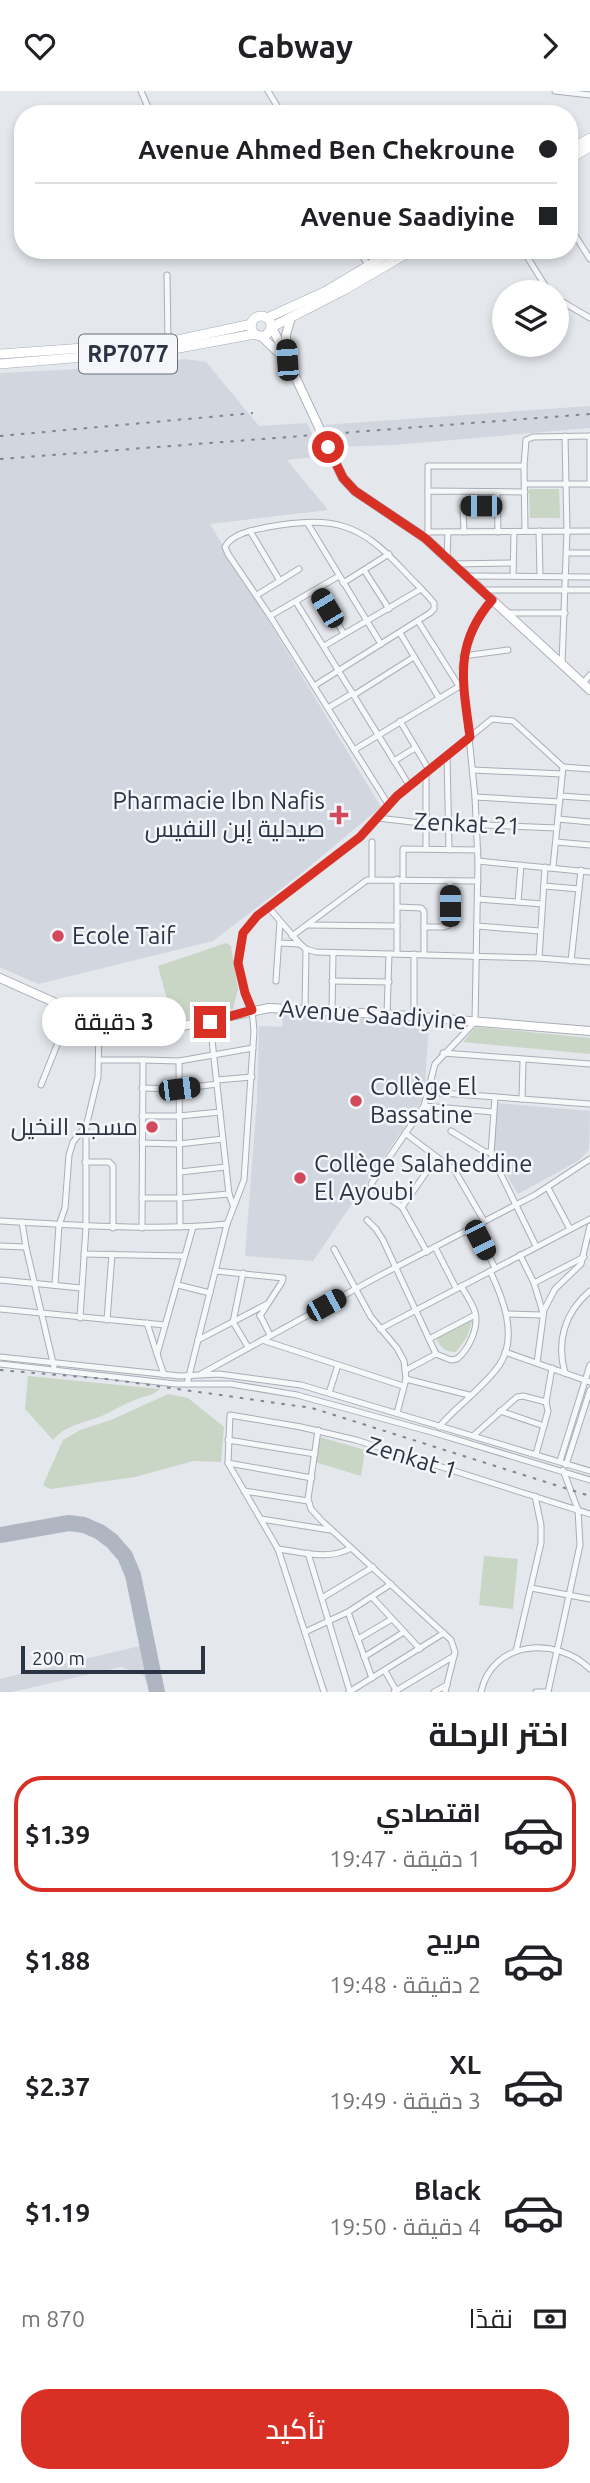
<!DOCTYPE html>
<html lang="ar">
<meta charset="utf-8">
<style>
:root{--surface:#fff;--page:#f6f6f6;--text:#202124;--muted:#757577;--line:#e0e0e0;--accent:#d93025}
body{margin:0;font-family:Ubuntu,Cairo,sans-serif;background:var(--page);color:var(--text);direction:rtl;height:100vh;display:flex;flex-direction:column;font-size:26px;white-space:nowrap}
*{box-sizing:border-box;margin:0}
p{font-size:23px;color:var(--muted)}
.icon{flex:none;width:38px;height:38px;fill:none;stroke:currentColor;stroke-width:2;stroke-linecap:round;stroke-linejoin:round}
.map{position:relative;height:1601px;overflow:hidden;direction:ltr}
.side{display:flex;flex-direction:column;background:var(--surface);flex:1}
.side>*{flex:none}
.banner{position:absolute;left:14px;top:14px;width:564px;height:154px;border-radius:28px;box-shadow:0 4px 10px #0003;direction:rtl;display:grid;align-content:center;height:154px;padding:0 21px;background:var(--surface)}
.controls{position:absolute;left:492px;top:189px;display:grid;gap:14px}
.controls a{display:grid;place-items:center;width:77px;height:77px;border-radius:50%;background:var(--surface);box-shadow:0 4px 10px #0003;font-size:35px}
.scale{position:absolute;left:21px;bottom:18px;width:184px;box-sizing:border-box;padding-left:7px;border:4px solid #2b3445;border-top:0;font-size:19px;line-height:24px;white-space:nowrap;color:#2b3445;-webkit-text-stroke:5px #f4f6f9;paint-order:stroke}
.end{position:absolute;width:32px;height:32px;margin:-16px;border:9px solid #d93025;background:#fff;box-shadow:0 0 0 4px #fff}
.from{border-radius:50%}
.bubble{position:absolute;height:49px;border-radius:24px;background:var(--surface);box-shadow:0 4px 10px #0003;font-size:23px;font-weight:600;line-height:49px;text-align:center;direction:rtl}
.car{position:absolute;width:21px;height:42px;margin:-21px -10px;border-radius:9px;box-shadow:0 0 5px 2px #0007;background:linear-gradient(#222 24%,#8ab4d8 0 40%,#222 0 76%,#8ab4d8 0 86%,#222 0)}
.banner b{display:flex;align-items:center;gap:24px;height:66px;font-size:26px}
.banner b+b{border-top:2px solid var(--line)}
.banner i{width:18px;height:18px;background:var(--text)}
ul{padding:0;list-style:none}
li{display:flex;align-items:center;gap:21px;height:116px;margin:0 14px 10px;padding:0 7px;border:4px solid transparent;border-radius:28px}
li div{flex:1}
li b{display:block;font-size:26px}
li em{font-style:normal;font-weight:600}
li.selected{border-color:var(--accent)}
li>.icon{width:63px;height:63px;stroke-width:1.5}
h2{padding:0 21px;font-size:32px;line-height:84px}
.pay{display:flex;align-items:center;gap:18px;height:77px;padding:0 21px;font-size:26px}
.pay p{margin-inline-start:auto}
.cta{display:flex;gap:14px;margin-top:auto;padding:14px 21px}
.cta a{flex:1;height:80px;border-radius:28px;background:var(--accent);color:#fff;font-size:28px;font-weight:600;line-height:80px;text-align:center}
header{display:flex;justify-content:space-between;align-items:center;height:91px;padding:0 21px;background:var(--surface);font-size:32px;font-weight:600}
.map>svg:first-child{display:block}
.built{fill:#d2d6de}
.green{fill:#c9d6c5}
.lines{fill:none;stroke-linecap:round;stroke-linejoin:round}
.taxiway{stroke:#b0b6c1;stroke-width:16}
.street-casing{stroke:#a9aeb7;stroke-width:7}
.secondary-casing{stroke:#a9aeb7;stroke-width:10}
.primary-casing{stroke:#a3abb8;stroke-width:10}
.street{stroke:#f7f8fa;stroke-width:5}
.secondary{stroke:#fff;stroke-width:8}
.primary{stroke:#fff;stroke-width:9}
.rail{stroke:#7d8696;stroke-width:2;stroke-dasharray:3.5 7;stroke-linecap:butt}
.secondary-bridge-casing{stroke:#a9aeb7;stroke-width:10;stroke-linecap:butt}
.secondary-bridge{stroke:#fff;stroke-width:8}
.route{stroke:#d93025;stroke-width:9}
.poi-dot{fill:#d1495b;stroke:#f4f6f9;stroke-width:2.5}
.labels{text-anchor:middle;stroke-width:5;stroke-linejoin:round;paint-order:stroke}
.shield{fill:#f4f6f9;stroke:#676e7b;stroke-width:2}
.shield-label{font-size:23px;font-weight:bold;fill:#2b3445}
.poi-label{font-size:24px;fill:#2b3445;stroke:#f4f6f9;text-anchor:start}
.street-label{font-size:24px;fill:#2b3445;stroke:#f4f6f9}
</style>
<header><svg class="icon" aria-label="forward" viewBox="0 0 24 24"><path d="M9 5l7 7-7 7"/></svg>Cabway<svg class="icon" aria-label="heart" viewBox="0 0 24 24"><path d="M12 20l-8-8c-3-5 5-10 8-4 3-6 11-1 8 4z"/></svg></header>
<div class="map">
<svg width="590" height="1601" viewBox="0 0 590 1601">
<rect width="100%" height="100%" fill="#e4e7ec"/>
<g class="built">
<polygon points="185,268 206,271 259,335 307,332 323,365 287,369 328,419 210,433 381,716 299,784 213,850 38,893 0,876 0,282 101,277"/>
<polygon points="590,315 590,337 394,354 332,356 323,334"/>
<polygon points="283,922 429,932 424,1007 313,1170 245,1165 257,1009 259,935 282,936"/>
<polygon points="496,1012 590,1020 589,1059 578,1070 518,1103 491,1057"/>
<polygon points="144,1554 150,1577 149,1596 143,1584 121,1576 12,1601 0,1601 0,1588"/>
</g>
<g class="green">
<polygon points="529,398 559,398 560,427 530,427"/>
<polygon points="226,852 231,855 238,898 233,918 173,931 158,875"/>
<polygon points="476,936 590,947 590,963 463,951"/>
<path d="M473,1227L467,1246L456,1261C445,1261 441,1257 436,1247Z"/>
<path d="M28,1285L160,1298C153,1305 144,1305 135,1309C124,1313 114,1319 104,1324C86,1332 66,1333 53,1349L25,1318Z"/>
<polygon points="168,1303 188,1307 224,1336 221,1371 193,1370 135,1386 50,1398 43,1394 63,1349 80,1339 111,1329"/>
<polygon points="320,1346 365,1359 361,1385 315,1371"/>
<polygon points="484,1465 518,1468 513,1518 479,1514"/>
</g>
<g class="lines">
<polyline class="taxiway" points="0,1444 69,1432 84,1434 100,1441 112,1450 125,1465 133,1484 157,1601"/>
<defs>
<g id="street">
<polyline points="141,0 151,23"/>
<polyline points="268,0 282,23"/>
<polyline points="555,0 590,4"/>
<polyline points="569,135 590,168"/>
<polyline points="359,159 369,176"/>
<polyline points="523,159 549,201"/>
<polyline points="167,184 168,251"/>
<polyline points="556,207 590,227"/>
<polyline points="590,345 590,393"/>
<polyline points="525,393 589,393"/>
<polyline points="428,400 428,375 524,375"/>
<polyline points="497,401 498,441"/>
<polyline points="308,433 381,553"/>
<polyline points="250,440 280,490"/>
<polyline points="525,440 524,375 526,349 533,346 590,345"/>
<polyline points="539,440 540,485"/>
<polyline points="428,441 428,400 525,401"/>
<polyline points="464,441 463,415 498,415"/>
<polyline points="425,447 428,441 590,440"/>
<polyline points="567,462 590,462"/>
<polyline points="447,468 448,441"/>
<polyline points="453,473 513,472"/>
<polyline points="364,479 389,518"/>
<polyline points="465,485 590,486"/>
<polyline points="513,485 514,441"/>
<polyline points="343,492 389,463"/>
<polyline points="317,499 344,543"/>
<polyline points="481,499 590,499"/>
<polyline points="257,504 299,478"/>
<polyline points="296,511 409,694"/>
<polyline points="509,522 565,522"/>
<polyline points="270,525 339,485"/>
<polyline points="418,530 459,595"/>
<polyline points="400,542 439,607"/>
<polyline points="324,555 421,498"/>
<polyline points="463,565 508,559"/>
<polyline points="562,573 567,440 565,345"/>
<polyline points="583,592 590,584"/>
<path d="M314,595L430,522L434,518V512C425,501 414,491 404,480C359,431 334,425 268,436C254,439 232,442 225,456L228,463L270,525L388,713"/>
<polyline points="354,604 414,566"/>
<polyline points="328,617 353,602"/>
<polyline points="400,630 429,679"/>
<polyline points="354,659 463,593"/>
<polyline points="447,665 449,759"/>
<polyline points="394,670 415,657"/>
<polyline points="563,676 590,678"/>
<polyline points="473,679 562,683"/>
<polyline points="561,705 590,707"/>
<polyline points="475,706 560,711"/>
<polyline points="378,727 412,731 557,737"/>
<polyline points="558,728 590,731"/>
<polyline points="372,751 372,787"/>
<polyline points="556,751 590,754"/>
<polyline points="426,758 426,681"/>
<polyline points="478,770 590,781"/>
<polyline points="553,776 563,676"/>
<polyline points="403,788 403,758 478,759"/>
<polyline points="544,795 579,798"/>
<polyline points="478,808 542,813"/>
<polyline points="518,811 521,774"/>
<polyline points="398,816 421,817 424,820 424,863"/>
<polyline points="269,817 300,853 306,858 316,861 539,867 590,871"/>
<polyline points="308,834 397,835"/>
<polyline points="477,835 540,840"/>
<polyline points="424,836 444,836 449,834 450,790"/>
<polyline points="292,845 367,789 478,790"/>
<polyline points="279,852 300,853"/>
<polyline points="397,863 397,788"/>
<polyline points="539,867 545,776"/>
<polyline points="571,870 581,779"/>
<polyline points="276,890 280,831"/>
<polyline points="332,890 389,891"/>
<polyline points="305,918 306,858"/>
<polyline points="332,920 333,862"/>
<polyline points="387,923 389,863"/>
<polyline points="414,926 414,863"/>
<polyline points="210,931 229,1103 233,1114"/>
<polyline points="443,962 590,973"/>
<polyline points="100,969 143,969 142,1137"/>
<polyline points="143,969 179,970 253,957"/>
<polyline points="179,970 180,1136"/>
<polyline points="217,989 252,986"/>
<polyline points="41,994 71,919"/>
<polyline points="142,997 179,998 217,993"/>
<polyline points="428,1001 590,1013"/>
<polyline points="495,1006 491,1063 536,1155"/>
<polyline points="522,1008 523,969"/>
<polyline points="424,1015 493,1021"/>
<polyline points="142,1025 179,1025 220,1021"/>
<polyline points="451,1040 485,1061 490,1061"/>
<polyline points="405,1042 455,1080 484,1130"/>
<polyline points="142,1052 179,1053 223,1048"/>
<polyline points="85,1071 109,1071 113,1075 113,1137"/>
<polyline points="180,1081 226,1076"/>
<polyline points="548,1097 570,1138"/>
<polyline points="142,1107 180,1107 229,1103"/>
<polyline points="402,1116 437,1066"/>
<path d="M367,1129L376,1138L383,1149L436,1263L451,1269L457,1268C469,1258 479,1237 475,1221C472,1212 466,1203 461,1195"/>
<path d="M0,1130C76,1134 151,1140 227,1133"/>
<polyline points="22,1131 26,1156 54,1276"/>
<polyline points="474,1135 495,1177"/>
<polyline points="0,1155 26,1156"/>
<polyline points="435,1156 456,1197"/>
<polyline points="334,1158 371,1226 397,1257 404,1270 406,1288 397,1322"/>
<polyline points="427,1161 402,1116 374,1097 371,1093 424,1015 435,973 475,931 478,770 475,706 462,576 468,550 483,520 492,509"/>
<polyline points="84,1163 184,1165"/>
<polyline points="520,1164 534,1192 543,1222"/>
<polyline points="216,1180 283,1187 282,1191 260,1225"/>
<polyline points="243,1182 233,1231 248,1256"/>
<polyline points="0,1189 81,1197"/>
<polyline points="534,1192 584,1166"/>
<polyline points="55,1194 59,1134 65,1117 69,1064 73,1051 85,1036"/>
<polyline points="178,1194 210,1202"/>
<polyline points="0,1218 165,1234"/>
<polyline points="507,1223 542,1224"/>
<polyline points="260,1224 270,1244"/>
<polyline points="80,1227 86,1136 86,1036 98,986 99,931"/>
<polyline points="107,1229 112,1163"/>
<polyline points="147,1232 157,1263"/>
<polyline points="380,1238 590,1128"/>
<polyline points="429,1248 475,1224"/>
<polyline points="198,1249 267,1213"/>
<polyline points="262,1249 403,1295"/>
<polyline points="505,1261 590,1291"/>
<polyline points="0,1266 180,1285 219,1283 301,1294 590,1380"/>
<polyline points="537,1272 544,1219 555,1198 581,1173 590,1135"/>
<polyline points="0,1273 176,1293 231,1293 297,1304 435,1342 590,1389"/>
<polyline points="406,1279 436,1263"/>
<path d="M565,1282C556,1250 565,1221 590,1200"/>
<polyline points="201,1283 379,1185 535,1104 590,1068"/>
<polyline points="164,1284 157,1263 193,1136"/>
<polyline points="406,1288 469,1304"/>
<polyline points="187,1293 227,1133 244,1089 254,940 252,919 245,902 238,872 243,842 257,825 360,746 397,705 492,628 513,630 563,676"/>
<polyline points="329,1302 338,1274"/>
<polyline points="546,1311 552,1277"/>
<polyline points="500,1320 544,1335"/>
<path d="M439,1336C457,1314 484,1297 500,1273C518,1245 503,1207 490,1180"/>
<polyline points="318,1339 308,1408 311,1418 322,1430 451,1549 455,1561 445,1601"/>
<polyline points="474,1344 517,1306 523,1305 546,1311 548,1320 536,1363"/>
<polyline points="228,1349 315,1363"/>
<polyline points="560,1370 590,1274"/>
<polyline points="228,1372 312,1387"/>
<polyline points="566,1374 590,1299"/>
<polyline points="244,1400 308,1410"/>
<polyline points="261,1428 330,1439"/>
<path d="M278,1458C303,1461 328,1470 351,1457"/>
<polyline points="308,1462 350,1601"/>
<polyline points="531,1497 590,1508"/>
<polyline points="372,1506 420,1558"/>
<polyline points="322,1507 373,1476"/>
<polyline points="348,1521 372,1587"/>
<polyline points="305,1541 348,1521 391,1493"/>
<polyline points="358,1548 392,1528"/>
<polyline points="516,1560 541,1452 541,1434 535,1405"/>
<polyline points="364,1566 404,1541"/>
<polyline points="385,1580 397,1601"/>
<polyline points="324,1601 278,1458 228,1372 230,1324 301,1336 356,1349 590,1423"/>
<polyline points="349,1601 444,1542"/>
<polyline points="394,1601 454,1565"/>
<polyline points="434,1601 447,1594"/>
<path d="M481,1601C492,1549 557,1545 590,1578"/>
<polyline points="536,1601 548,1601"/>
<polyline points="548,1601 580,1454 578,1419 563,1379"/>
</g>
<g id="secondary">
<polyline points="272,236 316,330"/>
<polyline points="261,245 282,265"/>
<polyline points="286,263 286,244 291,226"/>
<polyline points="328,356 343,387 355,400 425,447 590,599"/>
<polyline points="0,887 107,935 149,940 168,938 269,917 397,924 590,940"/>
</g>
<g id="primary">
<polyline points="569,59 590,47"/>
<polyline points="569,68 590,56"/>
<circle cx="261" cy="235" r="10"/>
<polyline points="267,227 326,200 395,159"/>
<polyline points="272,236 346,198 413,159"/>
<polyline points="0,263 168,251 252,233"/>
<polyline points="0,273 168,259 255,243"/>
</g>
</defs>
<use href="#street" class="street-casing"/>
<use href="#secondary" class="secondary-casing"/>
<use href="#primary" class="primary-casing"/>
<use href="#street" class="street"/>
<use href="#secondary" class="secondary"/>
<use href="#primary" class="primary"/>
<g class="rail">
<polyline points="0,345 253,322"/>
<polyline points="0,368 590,323"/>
<polyline points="0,1279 107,1288 312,1317 590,1405"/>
</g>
<defs>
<polyline id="secondary-bridge" points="316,330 328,356"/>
</defs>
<use href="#secondary-bridge" class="secondary-bridge-casing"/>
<use href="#secondary-bridge" class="secondary-bridge"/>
</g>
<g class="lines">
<path class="route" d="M210,931L252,919L245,902L238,872L243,842L257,825L360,746L397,705L470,646C463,592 453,554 492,509L425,447L355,400L343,387L328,356"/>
</g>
<g class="poi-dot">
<path d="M335.5 713.5h7v7h7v7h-7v7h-7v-7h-7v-7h7z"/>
<circle cx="58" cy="845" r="7"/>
<circle cx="356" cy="1010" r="7"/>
<circle cx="152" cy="1036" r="7"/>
<circle cx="300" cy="1087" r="7"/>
</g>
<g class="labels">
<rect class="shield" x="79" y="243.5" width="98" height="39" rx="5"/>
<g class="shield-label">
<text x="128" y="271">RP7077</text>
</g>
<g class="poi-label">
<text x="325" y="718" text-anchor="end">Pharmacie Ibn Nafis<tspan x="325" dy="28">صيدلية إبن النفيس</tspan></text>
<text x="72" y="853">Ecole Taif</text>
<text x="370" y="1004">Collège El<tspan x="370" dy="28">Bassatine</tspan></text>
<text x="138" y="1044" text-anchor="end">مسجد النخيل</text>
<text x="314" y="1081">Collège Salaheddine<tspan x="314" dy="28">El Ayoubi</tspan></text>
</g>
<g class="street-label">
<text transform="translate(467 733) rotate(3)" y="8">Zenkat 21</text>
<text transform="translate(373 924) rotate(4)" y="8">Avenue Saadiyine</text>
<text transform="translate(412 1367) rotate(17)" y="8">Zenkat 1</text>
</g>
</g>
</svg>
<div class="controls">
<a><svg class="icon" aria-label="layers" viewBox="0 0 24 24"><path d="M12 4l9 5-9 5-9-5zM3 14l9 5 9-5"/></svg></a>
</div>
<div class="scale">200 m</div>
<i class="end from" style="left:328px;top:356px"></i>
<i class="end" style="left:210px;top:931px"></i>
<div class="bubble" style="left:42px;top:906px;width:144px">3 دقيقة</div>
<i class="car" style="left:287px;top:269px;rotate:356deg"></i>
<i class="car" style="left:481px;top:415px;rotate:270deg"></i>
<i class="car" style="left:327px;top:517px;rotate:329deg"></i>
<i class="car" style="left:450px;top:815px;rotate:0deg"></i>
<i class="car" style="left:179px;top:998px;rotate:83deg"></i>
<i class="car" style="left:480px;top:1149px;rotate:153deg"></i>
<i class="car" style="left:326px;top:1214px;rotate:61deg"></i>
<div class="banner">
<b><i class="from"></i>Avenue Ahmed Ben Chekroune</b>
<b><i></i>Avenue Saadiyine</b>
</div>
</div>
<section class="side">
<h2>اختر الرحلة</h2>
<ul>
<li class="selected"><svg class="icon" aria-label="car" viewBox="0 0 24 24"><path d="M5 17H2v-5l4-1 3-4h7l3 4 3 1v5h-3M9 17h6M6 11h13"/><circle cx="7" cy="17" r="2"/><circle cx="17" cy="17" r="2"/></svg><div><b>اقتصادي</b><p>1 دقيقة · 19:47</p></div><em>$1.39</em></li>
<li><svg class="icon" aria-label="car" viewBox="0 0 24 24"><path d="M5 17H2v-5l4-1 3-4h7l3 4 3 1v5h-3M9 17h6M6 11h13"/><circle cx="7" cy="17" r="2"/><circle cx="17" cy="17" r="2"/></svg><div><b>مريح</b><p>2 دقيقة · 19:48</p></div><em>$1.88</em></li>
<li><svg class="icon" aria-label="car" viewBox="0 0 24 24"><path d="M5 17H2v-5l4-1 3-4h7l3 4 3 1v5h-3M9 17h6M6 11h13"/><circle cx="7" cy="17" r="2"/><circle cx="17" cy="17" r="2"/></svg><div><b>XL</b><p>3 دقيقة · 19:49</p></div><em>$2.37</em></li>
<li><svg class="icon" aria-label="car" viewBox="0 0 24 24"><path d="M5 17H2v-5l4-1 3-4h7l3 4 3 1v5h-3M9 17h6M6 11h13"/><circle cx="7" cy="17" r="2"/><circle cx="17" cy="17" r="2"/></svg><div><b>Black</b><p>4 دقيقة · 19:50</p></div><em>$1.19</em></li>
</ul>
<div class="pay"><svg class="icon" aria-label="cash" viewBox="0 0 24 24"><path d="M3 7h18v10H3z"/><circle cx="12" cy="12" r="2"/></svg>نقدًا<p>870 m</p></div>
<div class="cta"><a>تأكيد</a></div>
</section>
